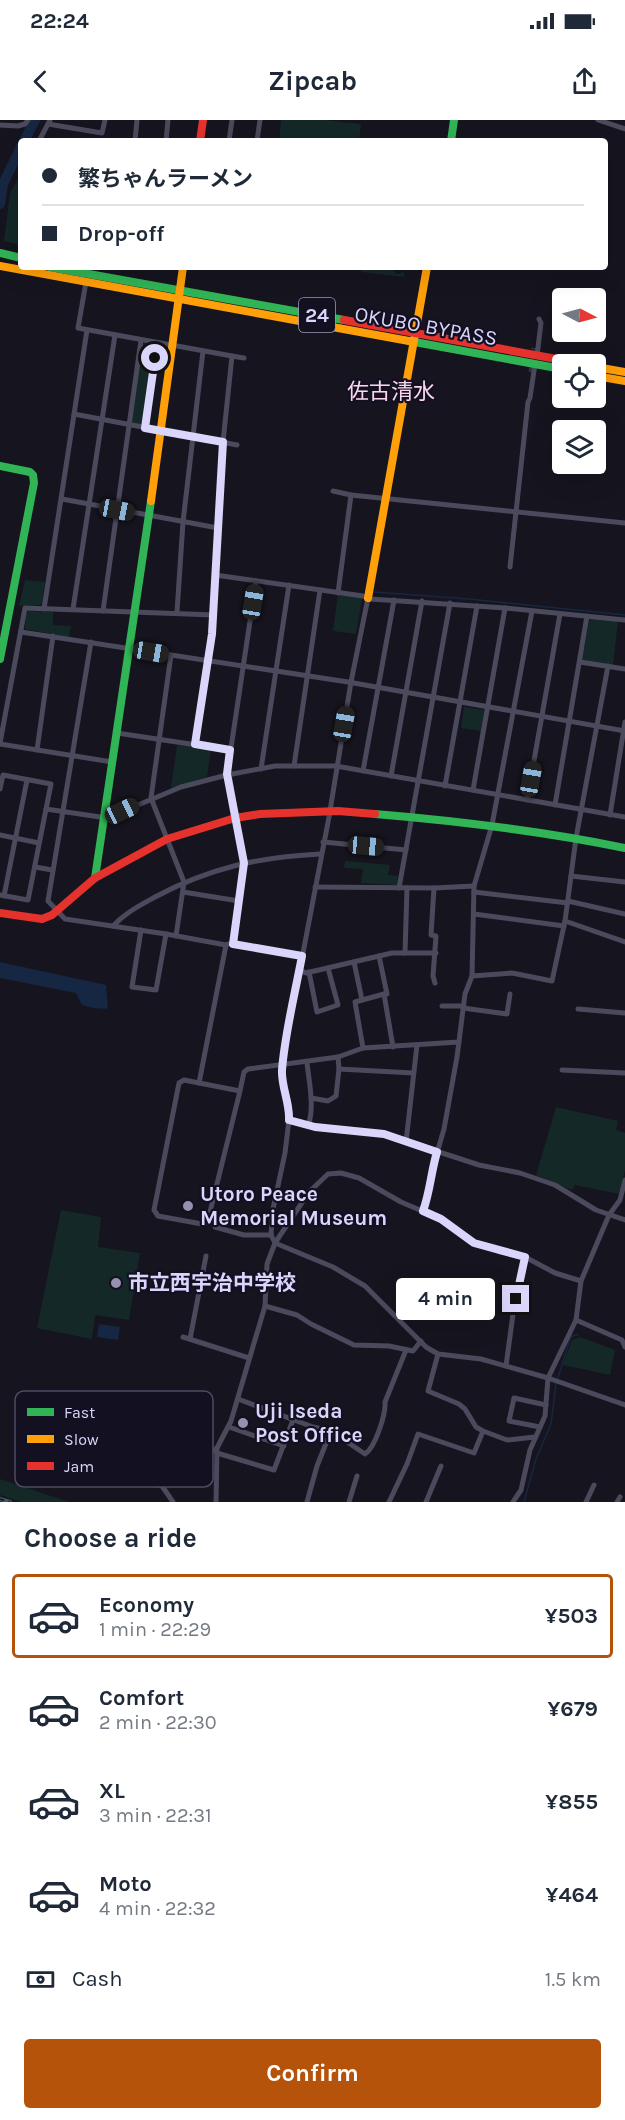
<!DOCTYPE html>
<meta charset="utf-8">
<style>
:root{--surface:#fff;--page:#f6f6f7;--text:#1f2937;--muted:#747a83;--line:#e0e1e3;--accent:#b45309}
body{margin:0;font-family:Karla,"Noto Sans JP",sans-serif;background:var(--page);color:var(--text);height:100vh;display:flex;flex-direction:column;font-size:22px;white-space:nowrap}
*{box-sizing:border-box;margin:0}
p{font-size:20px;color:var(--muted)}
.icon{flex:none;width:33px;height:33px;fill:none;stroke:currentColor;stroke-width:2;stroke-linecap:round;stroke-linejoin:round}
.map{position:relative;height:1382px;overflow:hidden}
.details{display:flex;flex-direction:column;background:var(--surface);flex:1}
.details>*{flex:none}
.guide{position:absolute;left:18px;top:18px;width:590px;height:132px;border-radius:6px;box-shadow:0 6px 24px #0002;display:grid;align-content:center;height:132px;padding:0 24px;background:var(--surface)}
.needle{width:39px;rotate:96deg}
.fabs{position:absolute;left:552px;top:168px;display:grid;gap:12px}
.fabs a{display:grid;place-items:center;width:54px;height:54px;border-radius:6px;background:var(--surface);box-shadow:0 6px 24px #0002;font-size:30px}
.end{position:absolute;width:27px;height:27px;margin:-14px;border:8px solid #d9d5fb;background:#111;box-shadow:0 0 0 3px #111}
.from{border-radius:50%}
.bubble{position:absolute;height:42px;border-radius:6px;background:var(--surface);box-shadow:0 6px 24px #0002;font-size:20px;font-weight:700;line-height:42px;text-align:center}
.car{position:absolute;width:18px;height:36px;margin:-18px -9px;border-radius:8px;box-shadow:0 0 4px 2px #0007;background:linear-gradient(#222 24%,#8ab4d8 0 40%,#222 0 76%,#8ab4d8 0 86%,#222 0)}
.guide b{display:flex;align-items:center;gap:21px;height:57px;font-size:22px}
.guide b+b{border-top:2px solid var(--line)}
.guide i{width:15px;height:15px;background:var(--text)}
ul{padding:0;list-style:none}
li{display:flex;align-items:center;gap:18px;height:84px;margin:0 12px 9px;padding:0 12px;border:3px solid transparent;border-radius:6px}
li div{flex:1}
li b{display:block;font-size:22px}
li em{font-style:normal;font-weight:700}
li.current{border-color:var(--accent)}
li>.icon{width:54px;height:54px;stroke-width:1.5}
h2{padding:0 24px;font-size:27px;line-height:72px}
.pay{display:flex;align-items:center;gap:15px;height:66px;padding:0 24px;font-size:22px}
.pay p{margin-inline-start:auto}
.button{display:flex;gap:12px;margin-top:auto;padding:12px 24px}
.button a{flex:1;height:69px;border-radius:6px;background:var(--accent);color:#fff;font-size:24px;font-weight:700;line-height:69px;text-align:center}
.status{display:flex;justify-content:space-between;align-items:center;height:42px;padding:0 30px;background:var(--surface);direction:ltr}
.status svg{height:16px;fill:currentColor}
header{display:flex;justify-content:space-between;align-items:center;height:78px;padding:0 24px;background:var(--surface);font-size:27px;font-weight:700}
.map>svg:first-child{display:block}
.green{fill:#142828}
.water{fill:#152743}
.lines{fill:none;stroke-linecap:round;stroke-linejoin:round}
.stream{stroke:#152743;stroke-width:1.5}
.river{stroke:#152743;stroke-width:10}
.street-tunnel{stroke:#33313f;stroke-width:5;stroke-dasharray:5 2.5;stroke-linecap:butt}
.street{stroke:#4b4a5d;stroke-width:5}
.fast{stroke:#30b455;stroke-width:8}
.slow{stroke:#ff9f0a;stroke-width:8}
.jam{stroke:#e5322d;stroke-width:8}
.rail-casing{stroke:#445765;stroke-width:4}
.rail{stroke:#131022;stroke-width:1.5;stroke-dasharray:4.5;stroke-linecap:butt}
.route{stroke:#d9d5fb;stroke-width:8}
.poi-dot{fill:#9591ae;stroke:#131022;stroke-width:2}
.labels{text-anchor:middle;stroke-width:4.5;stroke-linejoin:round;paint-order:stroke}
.shield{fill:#131022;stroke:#9e9aba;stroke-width:1.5}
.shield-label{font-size:20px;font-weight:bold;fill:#d9d5fb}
.street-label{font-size:21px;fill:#d9d5fb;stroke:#131022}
.poi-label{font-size:21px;font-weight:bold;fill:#d9d5fb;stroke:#131022;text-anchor:start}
.neighbourhood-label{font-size:22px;fill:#fbd7ef;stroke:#131022}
.key{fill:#131022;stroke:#4e4b63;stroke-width:1.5}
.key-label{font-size:16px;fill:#d9d5fb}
</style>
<div class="status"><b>22:24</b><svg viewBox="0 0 49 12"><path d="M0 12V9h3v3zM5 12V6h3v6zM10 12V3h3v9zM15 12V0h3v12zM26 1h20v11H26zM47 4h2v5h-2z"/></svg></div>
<header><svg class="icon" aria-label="back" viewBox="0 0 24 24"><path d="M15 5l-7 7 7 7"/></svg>Zipcab<svg class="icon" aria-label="share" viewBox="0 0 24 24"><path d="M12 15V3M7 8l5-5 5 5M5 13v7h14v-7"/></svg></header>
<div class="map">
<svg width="625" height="1382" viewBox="0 0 625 1382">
<rect width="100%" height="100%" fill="#16141e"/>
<g class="green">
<polygon points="281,0 324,0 361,4 359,21 279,21"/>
<polygon points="21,54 21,122 18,124 4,121 10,73"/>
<polygon points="362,147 392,147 391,149 397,154 404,152 404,157 361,152"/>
<polygon points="145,223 155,225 144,305 134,304 131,301 142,224"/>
<polygon points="25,460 45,462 42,483 40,485 19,486"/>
<polygon points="338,475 362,478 356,514 333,511"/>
<polygon points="29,491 53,492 53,505 71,506 69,517 25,509 26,494"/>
<polygon points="590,498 618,501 613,545 582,540"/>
<polygon points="464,587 484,590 481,611 461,608"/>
<polygon points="177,625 211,629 207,657 171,668"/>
<polygon points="345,741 390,745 388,755 398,756 397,765 361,763 363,749 344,748"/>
<polygon points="556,987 618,1001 616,1010 625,1013 625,1050 619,1074 575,1065 572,1070 536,1055"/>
<polygon points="61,1090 101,1097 98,1127 140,1133 129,1200 95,1195 92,1219 37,1208"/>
<polygon points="580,1217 615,1230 610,1255 563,1245 572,1220"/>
<polygon points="0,1359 69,1382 21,1382 0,1375"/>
</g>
<g class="water">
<polygon points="0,842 106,865 108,887 106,889 93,888 82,885 76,873 0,858"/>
<polygon points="99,1204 120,1207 118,1220 97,1217"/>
</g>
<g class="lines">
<g class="stream">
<polyline points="374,472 469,479 625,495"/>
<polyline points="524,1382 536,1339 551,1304 556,1264 570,1219 574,1215 578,1215"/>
</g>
<g class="river">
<polyline points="24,21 35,0"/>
<polyline points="0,84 3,64 21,27"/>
</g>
<polyline class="street-tunnel" points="531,252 534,228"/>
<g class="street">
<polyline points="598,0 625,9"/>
<polyline points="48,4 102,13 105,0"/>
<polyline points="0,5 18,6 25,4 28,0"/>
<polyline points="39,21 50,0"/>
<polyline points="135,21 137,0"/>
<polyline points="166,21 168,0"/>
<polyline points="229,21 232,0"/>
<polyline points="257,21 260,0"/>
<polyline points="86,162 78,208 232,236 223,322 212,514 195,624"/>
<polyline points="232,236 244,238"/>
<polyline points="537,236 541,203 539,199"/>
<polyline points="74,294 237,325"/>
<polyline points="145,308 157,223"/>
<polyline points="333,371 351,375"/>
<polyline points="62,379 218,408"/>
<polyline points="510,447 528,282 530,278 535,244"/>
<polyline points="215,455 363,476 370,479 505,488 625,500"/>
<polyline points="338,473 351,375 625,403"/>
<polyline points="368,478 351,562 329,697 286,922 281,953 289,984 289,1000 285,1033 273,1089 271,1115 275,1123 333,1147 365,1166 426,1227 438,1234 481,1239 548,1258 625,1285"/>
<polyline points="44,489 87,210"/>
<polyline points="73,489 115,215"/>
<polyline points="103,491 141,220"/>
<polyline points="177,492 183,402 203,231"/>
<polyline points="21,512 348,562 625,611"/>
<polyline points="91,522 48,781 65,799 166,814 226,825 231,823 302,836"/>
<polyline points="171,535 151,678 184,762 176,816"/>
<polyline points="580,542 625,549"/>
<polyline points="117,613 230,630"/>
<polyline points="0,623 25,488 214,495"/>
<polyline points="0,624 112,642"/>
<polyline points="37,630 53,516"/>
<polyline points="294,646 320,470"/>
<polyline points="261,649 289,465"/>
<polyline points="363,651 394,480"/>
<polyline points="391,656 422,481"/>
<polyline points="445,666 477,486"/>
<polyline points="0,669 3,655 51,664 28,780 0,775"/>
<polyline points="473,670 505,488"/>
<polyline points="527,680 560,494"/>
<polyline points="555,685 587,496"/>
<polyline points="46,689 107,698 181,667 227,655 275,646 336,646 625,697"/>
<polyline points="610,695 625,602"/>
<polyline points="0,715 39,723"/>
<polyline points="323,722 406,730"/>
<polyline points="35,747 52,750"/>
<polyline points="571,756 625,762"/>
<polyline points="315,767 434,768 474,766"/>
<polyline points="399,768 450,483"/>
<polyline points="434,768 431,815 436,816 433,856 435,863"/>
<polyline points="183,772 239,781"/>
<polyline points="474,772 568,783"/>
<polyline points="4,776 27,660"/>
<polyline points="568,781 625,794"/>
<polyline points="474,794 564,806"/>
<polyline points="565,801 625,822"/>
<path d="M113,806C125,793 139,786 155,777C209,748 259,737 320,734"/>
<polyline points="141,810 132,867 156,870 166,814"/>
<polyline points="233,824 244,743 228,648 256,461"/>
<polyline points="405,833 407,768"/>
<polyline points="379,836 387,874 384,874"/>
<polyline points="354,842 362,880"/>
<polyline points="300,850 306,853 392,833 436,833"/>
<polyline points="309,852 317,892 338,885 328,848"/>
<polyline points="472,856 512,853 552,861 565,801 576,718 608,546"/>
<polyline points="442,886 464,886"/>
<polyline points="463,888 507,894 510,874"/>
<polyline points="578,889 625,893"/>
<polyline points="363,928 355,882 384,874 393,927"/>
<path d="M307,943C309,962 315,987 308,1006"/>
<polyline points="339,949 413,953"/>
<polyline points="562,950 625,953"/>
<polyline points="199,963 226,825"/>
<polyline points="240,971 184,960 179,963 154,1090 158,1096 202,1104 206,1103 208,1100 240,971 244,952 248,949 338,937 363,928 459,922"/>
<polyline points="311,978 328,981 336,976 339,949 338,937"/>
<polyline points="289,1000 315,1007 384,1014 479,1045 520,1053 555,1065 596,1090 625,1100"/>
<polyline points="406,1022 417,925"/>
<polyline points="423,1091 429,1073 432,1050 444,1009 457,937 465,874 472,856 474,766 492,705 532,491"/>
<polyline points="215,1107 244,1115 271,1115"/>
<polyline points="265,1186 297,1195 311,1204 354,1225 389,1226 413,1231 421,1221"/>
<polyline points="576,1200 622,1220 625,1227"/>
<polyline points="183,1217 249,1238"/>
<polyline points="190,1219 206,1136"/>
<polyline points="438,1234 428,1271 459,1284 465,1289 476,1307 483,1311 507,1320 535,1317"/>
<polyline points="506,1246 513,1194 525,1137"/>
<path d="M238,1279L313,1307L331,1311L365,1334C375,1328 386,1294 385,1282L406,1230"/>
<polyline points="229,1307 284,1326"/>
<polyline points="540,1307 509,1301 514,1278 546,1285"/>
<polyline points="217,1333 274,1350 293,1300"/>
<path d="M156,1365C178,1367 201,1341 217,1328"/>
<polyline points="162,1366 173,1382"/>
<polyline points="216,1382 217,1328 231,1301 265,1186 267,1144 275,1123 309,1072 328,1054 341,1053 359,1058 401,1082 441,1099 474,1123 500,1132 525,1137 555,1153 581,1161"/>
<polyline points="307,1382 317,1346 331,1311"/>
<polyline points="349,1382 357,1356"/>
<polyline points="389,1382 407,1344 418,1314 474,1333 483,1311"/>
<polyline points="426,1382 441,1346"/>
<polyline points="513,1382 521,1370 530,1330 545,1296 548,1258 576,1200 581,1161 609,1095 620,1080 625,1060"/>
<polyline points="586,1382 594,1365"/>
<polyline points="617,1382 620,1377"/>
</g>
<g class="fast">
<polyline points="451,21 454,0"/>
<polyline points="0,133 21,138"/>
<polyline points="50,147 344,200"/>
<polyline points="409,221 562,249"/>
<polyline points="0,346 30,352 33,355 34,363 0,539"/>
<path d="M375,694C459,701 542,711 625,728"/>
<polyline points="95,758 151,381"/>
</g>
<g class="slow">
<polyline points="0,146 409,221"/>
<polyline points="596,247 625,252"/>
<polyline points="596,256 625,261"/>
<polyline points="151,381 183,147"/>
<polyline points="368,478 427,147"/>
</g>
<g class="jam">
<polyline points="200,21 203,0"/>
<polyline points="344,200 584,244"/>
<polyline points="0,793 42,799 52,795 95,758 167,719 235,698 260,694 338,691 375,694"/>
</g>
<defs>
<polyline id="rail" points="0,1379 10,1382"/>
</defs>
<use href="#rail" class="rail-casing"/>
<use href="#rail" class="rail"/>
</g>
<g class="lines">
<path class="route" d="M155,238L145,308L223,322L212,514L195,624L230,630L227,654L244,743L233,824L302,836C295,874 285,912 282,950C281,966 290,983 289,1000L315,1007L384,1014L437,1032C431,1052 430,1072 423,1091L441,1099L474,1123L525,1137L516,1179"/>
</g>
<g class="poi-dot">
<circle cx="188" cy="1086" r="6"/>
<circle cx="116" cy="1163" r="6"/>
<circle cx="243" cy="1303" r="6"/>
</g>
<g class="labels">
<rect class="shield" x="299" y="178" width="36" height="34" rx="4.5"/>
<g class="shield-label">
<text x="317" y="202">24</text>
</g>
<g class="street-label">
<text transform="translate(426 206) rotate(10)" y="7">OKUBO BYPASS</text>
</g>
<g class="poi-label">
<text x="200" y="1081">Utoro Peace<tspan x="200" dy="24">Memorial Museum</tspan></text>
<text x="128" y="1170">市立西宇治中学校</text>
<text x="255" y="1298">Uji Iseda<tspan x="255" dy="24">Post Office</tspan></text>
</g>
<g class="neighbourhood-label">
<text x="391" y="279">佐古清水</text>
</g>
</g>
<rect x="15" y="1271" width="198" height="96" rx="9" class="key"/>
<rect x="27" y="1288" width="27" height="8" fill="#30b455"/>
<rect x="27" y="1315" width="27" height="8" fill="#ff9f0a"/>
<rect x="27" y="1342" width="27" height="8" fill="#e5322d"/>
<g class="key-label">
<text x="64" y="1298">Fast</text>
<text x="64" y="1325">Slow</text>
<text x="64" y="1352">Jam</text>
</g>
</svg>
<div class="fabs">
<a><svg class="needle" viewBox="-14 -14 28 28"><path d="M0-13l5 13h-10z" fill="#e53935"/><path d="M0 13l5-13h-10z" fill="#747a83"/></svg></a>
<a><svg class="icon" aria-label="locate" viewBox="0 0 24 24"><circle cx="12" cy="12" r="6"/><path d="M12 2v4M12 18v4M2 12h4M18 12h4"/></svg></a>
<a><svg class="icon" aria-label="layers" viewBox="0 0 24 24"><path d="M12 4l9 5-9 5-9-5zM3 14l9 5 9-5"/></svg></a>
</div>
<i class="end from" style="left:155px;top:238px"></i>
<i class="end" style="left:516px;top:1179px"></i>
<div class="bubble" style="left:396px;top:1158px;width:99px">4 min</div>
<i class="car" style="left:117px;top:390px;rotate:101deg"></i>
<i class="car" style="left:253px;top:482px;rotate:9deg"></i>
<i class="car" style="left:151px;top:532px;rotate:99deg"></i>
<i class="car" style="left:344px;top:604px;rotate:10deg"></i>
<i class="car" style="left:531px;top:659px;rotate:10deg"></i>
<i class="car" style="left:122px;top:691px;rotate:65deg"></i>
<i class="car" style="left:366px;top:726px;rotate:95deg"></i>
<div class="guide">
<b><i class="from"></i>繁ちゃんラーメン</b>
<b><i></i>Drop-off</b>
</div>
</div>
<section class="details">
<h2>Choose a ride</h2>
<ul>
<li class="current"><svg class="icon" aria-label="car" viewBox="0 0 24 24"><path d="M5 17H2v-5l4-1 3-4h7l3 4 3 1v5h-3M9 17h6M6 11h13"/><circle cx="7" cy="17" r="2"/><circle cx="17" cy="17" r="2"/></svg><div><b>Economy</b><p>1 min · 22:29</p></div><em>¥503</em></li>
<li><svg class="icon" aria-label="car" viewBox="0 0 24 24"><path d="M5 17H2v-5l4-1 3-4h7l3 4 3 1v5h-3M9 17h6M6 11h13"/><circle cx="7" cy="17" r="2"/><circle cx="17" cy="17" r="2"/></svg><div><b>Comfort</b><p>2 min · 22:30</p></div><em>¥679</em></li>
<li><svg class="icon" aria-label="car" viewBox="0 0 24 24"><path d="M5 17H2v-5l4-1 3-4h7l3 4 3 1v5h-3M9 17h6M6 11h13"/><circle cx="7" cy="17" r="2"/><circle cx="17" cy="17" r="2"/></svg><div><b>XL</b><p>3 min · 22:31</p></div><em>¥855</em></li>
<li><svg class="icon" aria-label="car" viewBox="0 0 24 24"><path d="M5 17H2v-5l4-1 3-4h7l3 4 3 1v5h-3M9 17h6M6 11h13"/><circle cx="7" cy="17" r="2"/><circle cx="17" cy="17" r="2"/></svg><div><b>Moto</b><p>4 min · 22:32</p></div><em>¥464</em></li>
</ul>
<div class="pay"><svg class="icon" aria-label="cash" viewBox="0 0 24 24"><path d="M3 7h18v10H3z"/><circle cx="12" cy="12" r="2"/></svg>Cash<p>1.5 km</p></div>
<div class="button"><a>Confirm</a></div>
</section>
